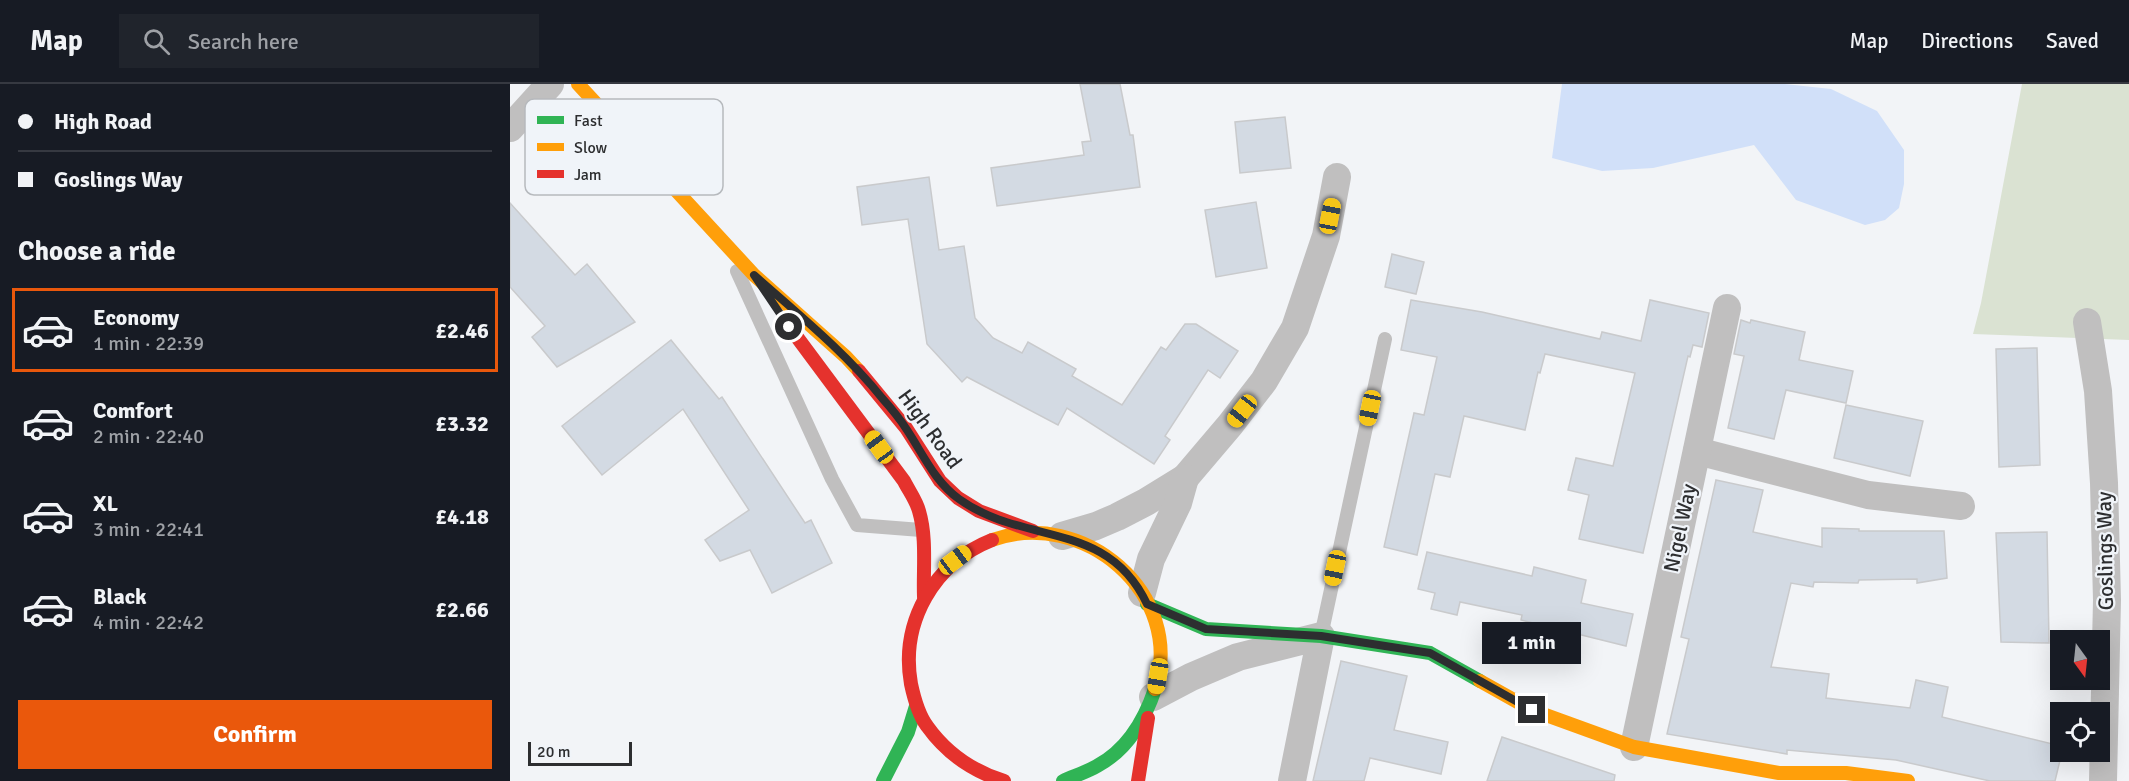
<!DOCTYPE html>
<meta charset="utf-8">
<style>
:root{--surface:#171b24;--page:#20242c;--text:#f1f3f6;--muted:#9ea1a6;--line:#363941;--accent:#ea580c}
body{margin:0;font-family:Signika,sans-serif;background:var(--page);color:var(--text);height:100vh;display:flex;flex-direction:column;font-size:22px;white-space:nowrap}
*{box-sizing:border-box;margin:0}
p{font-size:20px;color:var(--muted)}
.icon{flex:none;width:33px;height:33px;fill:none;stroke:currentColor;stroke-width:2;stroke-linecap:round;stroke-linejoin:round}
.map{position:relative;flex:1;overflow:hidden}
.details{display:flex;flex-direction:column;background:var(--surface);width:510px}
.details>*{flex:none}
.hud{display:grid;align-content:center;height:132px;padding:0 18px;background:var(--surface)}
.needle{width:39px;rotate:165deg}
.buttons{position:absolute;left:1540px;top:546px;display:grid;gap:12px}
.buttons a{display:grid;place-items:center;width:60px;height:60px;border-radius:0px;background:var(--surface);box-shadow:0 6px 24px #0002;font-size:30px}
.scale{position:absolute;left:18px;bottom:15px;width:104px;box-sizing:border-box;padding-left:6px;border:3px solid #2d2e30;border-top:0;font-size:16px;line-height:21px;white-space:nowrap;color:#2d2e30;-webkit-text-stroke:4px #f0f4f9;paint-order:stroke}
.end{position:absolute;width:27px;height:27px;margin:-14px;border:8px solid #2d2e30;background:#fff;box-shadow:0 0 0 3px #fff}
.from{border-radius:50%}
.bubble{position:absolute;height:42px;border-radius:0px;background:var(--surface);box-shadow:0 6px 24px #0002;font-size:20px;font-weight:700;line-height:42px;text-align:center}
.car{position:absolute;width:18px;height:36px;margin:-18px -9px;border-radius:8px;box-shadow:0 0 4px 2px #0007;background:linear-gradient(#f5c518 24%,#345 0 40%,#f5c518 0 76%,#345 0 86%,#f5c518 0)}
.hud b{display:flex;align-items:center;gap:21px;height:57px;font-size:22px}
.hud b+b{border-top:2px solid var(--line)}
.hud i{width:15px;height:15px;background:var(--text)}
ul{padding:0;list-style:none}
li{display:flex;align-items:center;gap:18px;height:84px;margin:0 12px 9px;padding:0 6px;border:3px solid transparent;border-radius:0px}
li div{flex:1}
li b{display:block;font-size:22px}
li em{font-style:normal;font-weight:700}
li.selected{border-color:var(--accent)}
li>.icon{width:54px;height:54px;stroke-width:1.5}
h2{padding:0 18px;font-size:27px;line-height:72px}
.button{display:flex;gap:12px;margin-top:auto;padding:12px 18px}
.button a{flex:1;height:69px;border-radius:0px;background:var(--accent);color:#fff;font-size:24px;font-weight:700;line-height:69px;text-align:center}
header{display:flex;align-items:center;gap:36px;box-sizing:border-box;height:84px;padding:0 30px;background:var(--surface);border-bottom:2px solid var(--line)}
header strong{font-size:28px}
nav{display:flex;gap:33px;margin-inline-start:auto;font-size:21px}
.search{width:420px;height:54px;background:var(--page);display:flex;align-items:center;gap:15px;box-sizing:border-box;padding:0 21px;border-radius:0px;color:var(--muted);font-size:22px}
main{display:flex;flex:1;min-height:0}
.map>svg:first-child{display:block}
.green{fill:#dae2d2}
.water{fill:#d1e0f9}
.building{fill:#d3dae3;stroke:#c9cacc;stroke-width:1.5}
.lines{fill:none;stroke-linecap:round;stroke-linejoin:round}
.lane{stroke:#c0bfbf;stroke-width:14}
.street{stroke:#c0bfbf;stroke-width:28}
.fast{stroke:#30b455;stroke-width:14}
.slow{stroke:#ff9f0a;stroke-width:14}
.jam{stroke:#e5322d;stroke-width:14}
.route{stroke:#2d2e30;stroke-width:8}
.labels{text-anchor:middle;stroke-width:4.5;stroke-linejoin:round;paint-order:stroke}
.street-label{font-size:21px;fill:#2d2e30;stroke:#f0f4f9}
.key{fill:#f0f4f9;stroke:#b6b9bd;stroke-width:1.5}
.key-label{font-size:16px;fill:#2d2e30}
</style>
<header>
<strong>Map</strong>
<div class="search"><svg class="icon" aria-label="search" viewBox="0 0 24 24"><circle cx="10" cy="10" r="6"/><path d="M15 15l6 6"/></svg>Search here</div>
<nav><a>Map</a><a>Directions</a><a>Saved</a></nav>
</header>
<main>
<section class="details">
<div class="hud">
<b><i class="from"></i>High Road</b>
<b><i></i>Goslings Way</b>
</div>
<h2>Choose a ride</h2>
<ul>
<li class="selected"><svg class="icon" aria-label="car" viewBox="0 0 24 24"><path d="M5 17H2v-5l4-1 3-4h7l3 4 3 1v5h-3M9 17h6M6 11h13"/><circle cx="7" cy="17" r="2"/><circle cx="17" cy="17" r="2"/></svg><div><b>Economy</b><p>1 min · 22:39</p></div><em>£2.46</em></li>
<li><svg class="icon" aria-label="car" viewBox="0 0 24 24"><path d="M5 17H2v-5l4-1 3-4h7l3 4 3 1v5h-3M9 17h6M6 11h13"/><circle cx="7" cy="17" r="2"/><circle cx="17" cy="17" r="2"/></svg><div><b>Comfort</b><p>2 min · 22:40</p></div><em>£3.32</em></li>
<li><svg class="icon" aria-label="car" viewBox="0 0 24 24"><path d="M5 17H2v-5l4-1 3-4h7l3 4 3 1v5h-3M9 17h6M6 11h13"/><circle cx="7" cy="17" r="2"/><circle cx="17" cy="17" r="2"/></svg><div><b>XL</b><p>3 min · 22:41</p></div><em>£4.18</em></li>
<li><svg class="icon" aria-label="car" viewBox="0 0 24 24"><path d="M5 17H2v-5l4-1 3-4h7l3 4 3 1v5h-3M9 17h6M6 11h13"/><circle cx="7" cy="17" r="2"/><circle cx="17" cy="17" r="2"/></svg><div><b>Black</b><p>4 min · 22:42</p></div><em>£2.66</em></li>
</ul>
<div class="button"><a>Confirm</a></div>
</section>
<div class="map">
<svg width="1619" height="697" viewBox="0 0 1619 697">
<rect width="100%" height="100%" fill="#f2f4f7"/>
<polygon class="green" points="1512,0 1619,0 1619,256 1463,250 1471,219"/>
<polygon class="water" points="1052,0 1275,0 1321,5 1367,27 1394,66 1394,100 1389,124 1375,136 1355,141 1286,116 1244,61 1143,84 1092,87 1042,74"/>
<g class="building">
<polygon points="570,0 610,0 620,51 623,51 630,103 487,122 481,84 574,71 572,58 581,57"/>
<polygon points="775,33 781,84 730,89 725,38"/>
<polygon points="419,93 429,166 454,162 465,234 483,254 512,269 518,258 566,285 562,292 612,321 651,263 656,266 675,240 686,240 728,267 710,294 698,286 655,352 660,356 644,380 557,324 548,341 457,293 452,298 417,260 398,135 352,141 347,103"/>
<polygon points="746,118 757,184 706,193 695,126"/>
<polygon points="0,119 65,191 77,180 125,238 47,283 22,253 35,242 0,203"/>
<polygon points="882,170 914,178 906,210 875,203"/>
<polygon points="901,216 972,228 1090,255 1092,248 1131,257 1140,216 1199,229 1192,263 1183,261 1180,273 1178,272 1133,469 1069,455 1079,411 1058,406 1066,374 1103,382 1125,289 1035,270 1030,289 1028,288 1015,346 954,332 940,393 925,390 907,471 874,463 904,329 914,331 927,273 891,266"/>
<polygon points="1231,236 1240,239 1241,236 1295,248 1289,276 1343,287 1336,319 1276,306 1264,355 1218,344 1234,272 1224,270"/>
<polygon points="161,256 209,315 212,313 295,439 301,436 322,479 262,509 240,466 210,477 195,456 239,426 173,325 92,391 52,342"/>
<polygon points="1527,264 1530,381 1489,383 1486,265"/>
<polygon points="1336,321 1413,337 1400,392 1324,374"/>
<polygon points="1206,396 1253,406 1243,448 1312,463 1312,444 1349,445 1349,447 1434,447 1437,494 1407,499 1407,495 1349,496 1348,499 1304,498 1303,503 1281,499 1261,583 1319,590 1316,614 1400,624 1406,596 1438,603 1432,633 1551,662 1552,668 1545,697 1480,697 1386,676 1277,666 1277,670 1157,650 1179,555 1171,553"/>
<polygon points="1537,448 1539,559 1491,558 1486,449"/>
<polygon points="917,468 1022,492 1024,483 1076,496 1071,519 1123,530 1116,562 1011,536 1012,531 950,518 947,531 921,525 925,509 908,505"/>
<polygon points="831,577 897,592 884,646 938,658 931,690 860,674 854,697 803,697"/>
<polygon points="992,653 1105,691 1104,697 977,697"/>
</g>
<g class="lines">
<g class="lane">
<polyline points="227,187 322,395 347,441 411,446"/>
<polyline points="811,552 875,255"/>
</g>
<g class="street">
<polyline points="0,44 40,0"/>
<polyline points="1577,238 1588,307 1594,399 1597,516 1593,697"/>
<polyline points="1187,367 1358,411 1451,422"/>
<polyline points="552,452 586,442 607,433 636,418 675,394 720,341 754,297 785,244 816,152 827,93"/>
<polyline points="632,509 641,475 668,419 675,394"/>
<polyline points="643,613 681,593 728,573 811,552 782,697"/>
<polyline points="1124,663 1217,224"/>
</g>
<g class="fast">
<polyline points="637,520 696,545 811,552 920,569 970,597"/>
<polyline points="373,697 398,648 406,622"/>
<path d="M553,697C564,692 577,688 587,682C617,666 635,635 645,605"/>
</g>
<g class="slow">
<polyline points="68,0 244,191 336,273 349,287"/>
<path d="M482,456C573,423 676,510 645,605"/>
<polyline points="970,597 1022,626 1124,663 1269,689 1336,689 1398,697"/>
</g>
<g class="jam">
<path d="M275,237L394,397C399,407 406,416 409,427C417,454 413,485 414,513"/>
<polyline points="349,287 396,344 430,397 448,414 469,427 523,447"/>
<path d="M482,456C424,479 390,538 401,600C404,614 408,630 417,642C437,670 462,687 494,697"/>
<polyline points="628,697 638,634"/>
</g>
</g>
<g class="lines">
<path class="route" d="M279,243L244,191C288,230 335,268 372,314C381,324 390,335 397,346C413,370 425,398 449,415C514,462 597,435 637,520L696,545L811,552L920,569L1022,626"/>
</g>
<g class="labels">
<g class="street-label">
<text transform="translate(420 345) rotate(54)" y="7">High Road</text>
<text transform="translate(1170 444) rotate(-78)" y="7">Nigel Way</text>
<text transform="translate(1595 467) rotate(-91)" y="7">Goslings Way</text>
</g>
</g>
<rect x="15" y="15" width="198" height="96" rx="9" class="key"/>
<rect x="27" y="32" width="27" height="8" fill="#30b455"/>
<rect x="27" y="59" width="27" height="8" fill="#ff9f0a"/>
<rect x="27" y="86" width="27" height="8" fill="#e5322d"/>
<g class="key-label">
<text x="64" y="42">Fast</text>
<text x="64" y="69">Slow</text>
<text x="64" y="96">Jam</text>
</g>
</svg>
<div class="buttons">
<a><svg class="needle" viewBox="-14 -14 28 28"><path d="M0-13l5 13h-10z" fill="#e53935"/><path d="M0 13l5-13h-10z" fill="#9ea1a6"/></svg></a>
<a><svg class="icon" aria-label="locate" viewBox="0 0 24 24"><circle cx="12" cy="12" r="6"/><path d="M12 2v4M12 18v4M2 12h4M18 12h4"/></svg></a>
</div>
<div class="scale">20 m</div>
<i class="end from" style="left:279px;top:243px"></i>
<i class="end" style="left:1022px;top:626px"></i>
<div class="bubble" style="left:972px;top:538px;width:99px">1 min</div>
<i class="car" style="left:820px;top:132px;rotate:11deg"></i>
<i class="car" style="left:860px;top:324px;rotate:192deg"></i>
<i class="car" style="left:732px;top:327px;rotate:218deg"></i>
<i class="car" style="left:369px;top:363px;rotate:324deg"></i>
<i class="car" style="left:445px;top:476px;rotate:53deg"></i>
<i class="car" style="left:825px;top:484px;rotate:192deg"></i>
<i class="car" style="left:648px;top:592px;rotate:189deg"></i>
</div>
</main>
